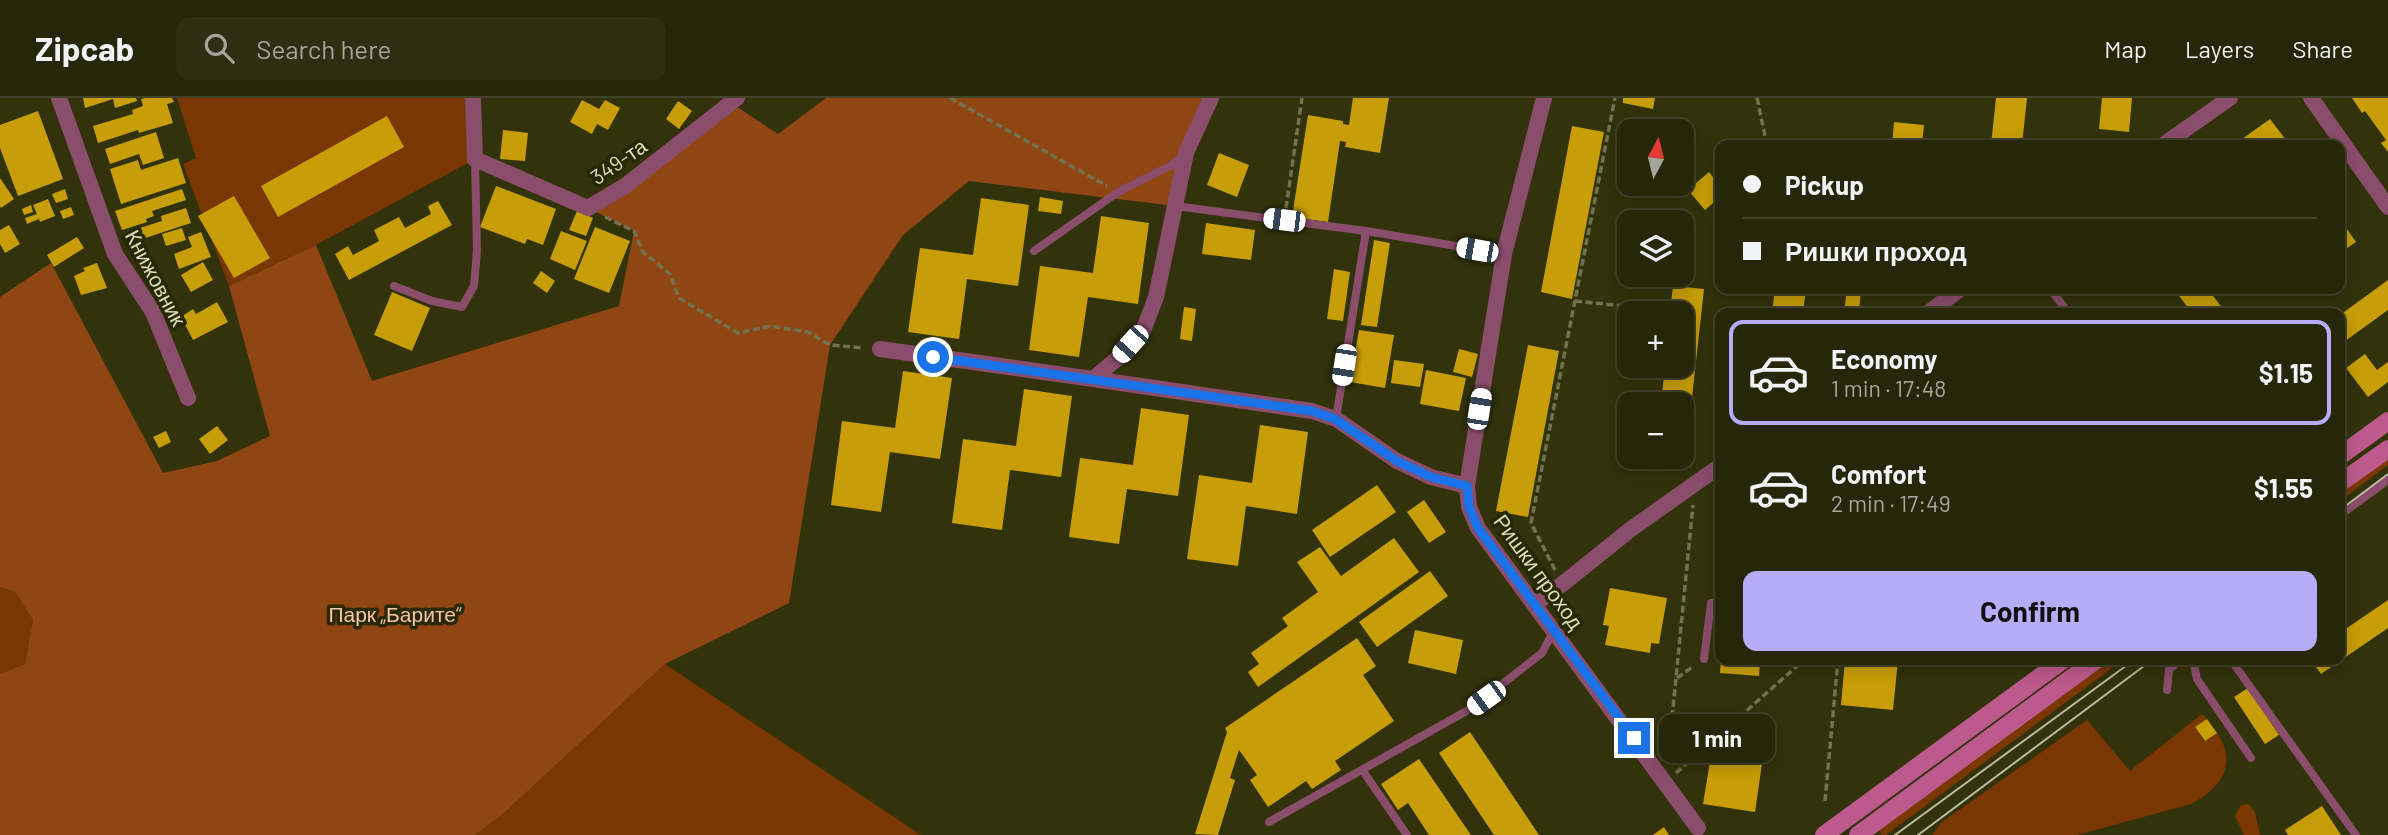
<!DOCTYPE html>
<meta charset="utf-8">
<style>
:root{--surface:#262608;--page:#2e2e12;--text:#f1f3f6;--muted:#a4a59c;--line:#424329;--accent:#b6acf8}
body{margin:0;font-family:Barlow,sans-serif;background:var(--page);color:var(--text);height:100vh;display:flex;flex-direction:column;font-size:26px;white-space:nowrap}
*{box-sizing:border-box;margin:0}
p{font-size:23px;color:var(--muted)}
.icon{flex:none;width:38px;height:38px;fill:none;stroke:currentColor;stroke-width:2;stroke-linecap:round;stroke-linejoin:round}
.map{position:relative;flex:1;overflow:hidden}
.details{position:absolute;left:1715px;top:210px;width:630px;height:357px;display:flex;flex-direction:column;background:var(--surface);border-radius:14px;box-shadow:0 4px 18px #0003,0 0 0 2px var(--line)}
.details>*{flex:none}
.hud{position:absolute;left:1715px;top:42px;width:630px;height:154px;border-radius:14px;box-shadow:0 4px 18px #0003,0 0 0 2px var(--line);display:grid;align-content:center;height:154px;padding:0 28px;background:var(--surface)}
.needle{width:46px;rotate:7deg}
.buttons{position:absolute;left:1617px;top:21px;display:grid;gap:14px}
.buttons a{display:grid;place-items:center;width:77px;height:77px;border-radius:14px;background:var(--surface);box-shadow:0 4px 18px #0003,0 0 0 2px var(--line);font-size:35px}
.end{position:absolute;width:32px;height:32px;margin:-16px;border:9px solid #1a73e8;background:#fff;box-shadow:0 0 0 4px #fff}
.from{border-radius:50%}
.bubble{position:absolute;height:49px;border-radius:14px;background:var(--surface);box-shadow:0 4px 18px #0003,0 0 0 2px var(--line);font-size:23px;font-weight:700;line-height:49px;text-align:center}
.car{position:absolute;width:21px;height:42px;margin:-21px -10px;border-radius:9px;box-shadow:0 0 5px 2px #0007;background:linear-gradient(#fff 24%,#345 0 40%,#fff 0 76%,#345 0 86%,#fff 0)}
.hud b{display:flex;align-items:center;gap:24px;height:66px;font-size:26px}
.hud b+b{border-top:2px solid var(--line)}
.hud i{width:18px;height:18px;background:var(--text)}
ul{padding:12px 0 0;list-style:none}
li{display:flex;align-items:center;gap:21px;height:105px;margin:0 14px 10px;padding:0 14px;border:4px solid transparent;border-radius:14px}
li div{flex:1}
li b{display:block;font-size:26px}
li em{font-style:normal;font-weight:700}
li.selected{border-color:var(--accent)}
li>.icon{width:63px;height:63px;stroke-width:1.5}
.cta{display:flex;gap:14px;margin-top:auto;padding:14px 28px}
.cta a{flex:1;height:80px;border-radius:14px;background:var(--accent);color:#111;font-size:28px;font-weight:700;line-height:80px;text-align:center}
header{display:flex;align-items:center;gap:42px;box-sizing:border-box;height:98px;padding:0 35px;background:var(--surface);border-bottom:2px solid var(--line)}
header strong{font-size:33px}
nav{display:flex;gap:38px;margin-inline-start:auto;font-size:24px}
.search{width:490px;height:63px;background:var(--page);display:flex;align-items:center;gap:18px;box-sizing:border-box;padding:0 24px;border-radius:14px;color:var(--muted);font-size:26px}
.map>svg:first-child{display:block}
.green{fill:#7a3702}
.forest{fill:#904613}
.building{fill:#c79e07}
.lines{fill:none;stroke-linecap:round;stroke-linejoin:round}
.path{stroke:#727250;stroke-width:3.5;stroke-dasharray:7 3.5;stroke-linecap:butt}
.service{stroke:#8b4d6c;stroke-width:8}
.minor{stroke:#8b4d6c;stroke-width:16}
.secondary{stroke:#bd5a8d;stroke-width:18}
.tram{stroke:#b9ba9e;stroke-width:2}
.route{stroke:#1a73e8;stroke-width:9}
.labels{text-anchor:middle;stroke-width:7;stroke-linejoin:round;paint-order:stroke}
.street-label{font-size:21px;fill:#dbdcc2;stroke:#282801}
.park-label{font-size:21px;fill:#f6c3a7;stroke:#282801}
</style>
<header>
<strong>Zipcab</strong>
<div class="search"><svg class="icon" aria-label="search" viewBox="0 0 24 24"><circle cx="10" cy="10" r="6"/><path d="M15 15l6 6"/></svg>Search here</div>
<nav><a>Map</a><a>Layers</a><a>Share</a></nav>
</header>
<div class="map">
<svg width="2388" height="737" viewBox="0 0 2388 737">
<rect width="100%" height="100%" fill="#32320b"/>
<g class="green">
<polygon points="177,0 473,0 475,61 316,147 229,188 183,66 196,60"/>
<polygon points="2388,355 2388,367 2340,403 2340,390"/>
<polygon points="0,489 15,494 33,522 25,566 0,576"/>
<polygon points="2107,562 2123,562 1886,737 1882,737 1878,731"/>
<polygon points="665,566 921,737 475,737 503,716"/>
<path d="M2202,616L2207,621L2195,629L2204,643L2217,635C2239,666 2220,691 2191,706L2077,737H1932L1942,724L2087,622L2130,673Z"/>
<polygon points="2249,706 2255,714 2260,737 2244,737 2235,718 2241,707"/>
</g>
<polygon class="forest" points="826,0 1211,0 1175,108 969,83 903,137 830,247 789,505 665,566 503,716 475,737 0,737 0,576 25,566 33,522 15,494 0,489 0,199 51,165 163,375 217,363 270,338 229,188 316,147 372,283 619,208 634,133 588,110 731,5 778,36"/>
<g class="building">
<polygon points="83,0 136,0 137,3 115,10 113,1 85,10"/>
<polygon points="145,0 172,0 174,4 167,6 173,25 139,35 138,32 98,45 93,28 133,16 132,12 143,8 141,1"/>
<polygon points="1353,0 1389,0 1380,55 1345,49 1346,44 1340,43 1328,124 1292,119 1308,17 1343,23 1343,26 1349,27"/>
<polygon points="1623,0 1655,0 1653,11 1623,5"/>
<polygon points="1996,0 2027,0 2022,47 1991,47"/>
<polygon points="2102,0 2132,0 2129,34 2099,31"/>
<polygon points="2352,0 2388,0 2388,54 2381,45 2386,42 2365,13 2362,15"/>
<polygon points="582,2 599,11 605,2 620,10 608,32 597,26 592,36 570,24"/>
<polygon points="678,3 692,13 679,31 666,21"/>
<polygon points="38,13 63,81 18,98 0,50 0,27"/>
<polygon points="387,18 404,49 278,119 261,88"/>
<polygon points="2270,21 2290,47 2246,47 2242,41"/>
<polygon points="1894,24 1924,27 1922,47 1892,47"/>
<polygon points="1572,28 1604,34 1572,201 1541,194"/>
<polygon points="503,32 528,35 525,63 500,61"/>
<polygon points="156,34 164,60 143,67 139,56 110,66 105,51"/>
<polygon points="1219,55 1249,67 1237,99 1207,87"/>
<polygon points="178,60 186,85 121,106 110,71 138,62 141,72"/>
<polygon points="1709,74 1720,88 1720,99 1705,112 1688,92"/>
<polygon points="0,80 14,101 1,110 0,108"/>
<polygon points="496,88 556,111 543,147 527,141 525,146 480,129"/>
<polygon points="65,91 68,101 56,105 52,96"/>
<polygon points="182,91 186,102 152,113 154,118 146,121 147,124 122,132 115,113"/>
<polygon points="234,98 270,160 234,180 198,118"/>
<polygon points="1040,99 1063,103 1061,116 1038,113"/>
<polygon points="981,100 1029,107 1018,188 967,181 959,241 908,234 920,150 973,157"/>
<polygon points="48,101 55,118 40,124 39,121 27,126 25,120 37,116 33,107"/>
<polygon points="438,103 452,127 349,182 335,156 348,148 353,157 379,143 374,132 399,119 405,130 431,116 428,108"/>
<polygon points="31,107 33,114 24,117 22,111"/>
<polygon points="71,109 74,117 63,121 60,113"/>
<polygon points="186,110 191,125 127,146 124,135 162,123 161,118"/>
<polygon points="1675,112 1687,126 1682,131 1682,124 1672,124 1667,118"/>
<polygon points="577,113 593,120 586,138 569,132"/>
<polygon points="1101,118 1149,125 1138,206 1088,199 1079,259 1029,252 1040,168 1093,175"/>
<polygon points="2340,121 2356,144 2340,155"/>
<polygon points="1206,125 1255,132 1251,162 1202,156"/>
<polygon points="9,127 20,146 5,155 0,146 0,132"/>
<polygon points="595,129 630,143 609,195 574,181"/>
<polygon points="182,130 186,142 166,148 162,136"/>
<polygon points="561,133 587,143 575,172 550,161"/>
<polygon points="201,134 211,159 179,171 174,156 192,149 188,139"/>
<polygon points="77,139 84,150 54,169 47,157"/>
<polygon points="1374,142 1390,145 1377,229 1361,227"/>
<polygon points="203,164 213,182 191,194 181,177"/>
<polygon points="97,165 107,190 81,197 74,178 85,173 83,170"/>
<polygon points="1334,171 1350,174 1343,223 1327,221"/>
<polygon points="541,173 555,183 547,195 533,185"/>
<polygon points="2388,182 2388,212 2341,246 2340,217"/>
<polygon points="1673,188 1704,191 1685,363 1664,361 1665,359 1682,359 1682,306 1661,306 1665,268 1682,268 1682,215 1670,215"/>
<polygon points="1775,191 1806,191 1803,215 1772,215"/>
<polygon points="1847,191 1861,191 1859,215 1844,215"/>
<polygon points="1876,191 1907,191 1906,198 1876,195"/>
<polygon points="2174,191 2208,191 2226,215 2232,210 2236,215 2192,215"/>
<polygon points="392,194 430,210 412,253 374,237"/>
<polygon points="217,204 228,224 193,242 181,219 193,211 196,216"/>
<polygon points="1184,209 1196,211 1192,243 1180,241"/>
<polygon points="1359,232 1394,237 1385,290 1350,284"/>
<polygon points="1528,247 1559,253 1528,419 1496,413"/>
<polygon points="1459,251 1478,256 1472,279 1453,274"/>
<polygon points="2365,256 2377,272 2388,264 2388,284 2368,299 2346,270"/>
<polygon points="1394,262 1424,266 1420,289 1391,285"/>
<polygon points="1426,272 1466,280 1459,313 1420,306"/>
<polygon points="903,273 952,280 940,361 890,354 881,414 831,407 842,323 895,330"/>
<polygon points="1024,291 1072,298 1061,379 1010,372 1002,432 952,425 963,341 1016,348"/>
<polygon points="1141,310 1189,317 1178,398 1127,391 1119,446 1069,439 1080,360 1133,367"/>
<polygon points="1260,327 1308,334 1297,416 1246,408 1238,468 1187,461 1199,377 1252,385"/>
<polygon points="217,328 228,342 210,356 199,341"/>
<polygon points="166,333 171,344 159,350 153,339"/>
<polygon points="1377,387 1396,414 1330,459 1312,432"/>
<polygon points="1424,402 1446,434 1429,445 1407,414"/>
<polygon points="1394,440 1419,474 1258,589 1248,574 1259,566 1251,555 1288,528 1282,520 1318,494 1297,464 1320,449 1341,478"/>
<polygon points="1430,473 1448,498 1377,549 1359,524"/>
<polygon points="1610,490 1667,500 1659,546 1651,545 1650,555 1605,547 1609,528 1603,527"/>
<polygon points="2388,502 2388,530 2321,576 2311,562 2340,562 2340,519 2347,530"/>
<polygon points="1415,532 1463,542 1456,576 1408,565"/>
<polygon points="1357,540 1376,568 1363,577 1394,623 1335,663 1341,672 1312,691 1306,683 1268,709 1250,682 1257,677 1239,652 1230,680 1235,682 1218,737 1195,736 1227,634 1225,630"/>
<polygon points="1721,562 1760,562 1759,578 1720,575"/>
<polygon points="1845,562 1898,562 1893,612 1841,607"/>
<polygon points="2248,590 2279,637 2265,646 2234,599"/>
<polygon points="2207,621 2217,635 2205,643 2195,629"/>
<polygon points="1470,634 1539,737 1494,737 1439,655"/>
<polygon points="1723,649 1752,654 1751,657 1763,659 1755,714 1703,706 1712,651 1723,653"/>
<polygon points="1419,661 1471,737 1429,737 1408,705 1398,712 1381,686"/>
<polygon points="2322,708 2341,737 2288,737 2285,732"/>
<polygon points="1664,729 1669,737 1653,737"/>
</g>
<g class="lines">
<g class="path">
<polyline points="950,0 1107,88"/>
<polyline points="1757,0 1767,47"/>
<polyline points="1286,110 1302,0"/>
<polyline points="605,119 634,133 643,154 670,176 679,200 738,235 770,228 808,234 830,247 864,250"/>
<polyline points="1575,203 1653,211"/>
<polyline points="1555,472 1531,425 1615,0"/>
<polyline points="1677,580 1694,568"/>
<polyline points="1668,661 1693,407"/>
<polyline points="1676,675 1804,562 1837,565"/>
<polyline points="1825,703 1838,562"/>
</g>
<g class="service">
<polyline points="1175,108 1366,133 1504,156"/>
<polyline points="1034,153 1118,94 1170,68 1184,57"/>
<polyline points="394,188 432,203 462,209 474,188 477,153 475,61"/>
<polyline points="2050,191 2069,215"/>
<polyline points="1336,321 1366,133"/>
<polyline points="2340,417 2388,382"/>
<polyline points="1704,561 1711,505 1720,505"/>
<polyline points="2193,562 2197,581 2251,660"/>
<polyline points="2231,562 2356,737"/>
<polyline points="2167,592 2169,571 2181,562"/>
<polyline points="1363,673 1407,737"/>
<polyline points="1269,724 1470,611 1542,555 1554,532"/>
</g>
<g class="minor">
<polyline points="59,0 115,156 153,214 188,300"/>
<polyline points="473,0 475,61 588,110 625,88 737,0"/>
<polyline points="1544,0 1504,156 1467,388 1469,409 1478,430 1698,730"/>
<polyline points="2311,0 2388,109"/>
<polyline points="2163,47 2230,0"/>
<polyline points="1928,215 1960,191"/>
<polyline points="880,251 1093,281 1119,259 1143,233 1156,199 1186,55 1211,0"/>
<polyline points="1093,281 1312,313 1336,321 1397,363 1431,379 1467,388"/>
<polyline points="1535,506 1565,484 1631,431 1720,368"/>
</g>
<g class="secondary">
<polyline points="2340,358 2388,323"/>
<polyline points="2340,385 2388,351"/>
<polyline points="1824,737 2063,562"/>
<polyline points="1858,737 2096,562"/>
</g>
<g class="tram">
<polyline points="2340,412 2388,376"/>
<polyline points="1895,737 2134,562"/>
<polyline points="1918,737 2152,562"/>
</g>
</g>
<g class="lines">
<polyline class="route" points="933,259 1312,313 1335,321 1397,363 1431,379 1467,388 1469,409 1478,430 1634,640"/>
</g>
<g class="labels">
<g class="street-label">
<text transform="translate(619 64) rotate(-35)" y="7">349-та</text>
<text transform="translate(155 180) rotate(62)" y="7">Книжовник</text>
<text transform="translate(1538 474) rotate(54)" y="7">Ришки проход</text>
</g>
<g class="park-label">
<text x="395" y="524">Парк „Барите“</text>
</g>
</g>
</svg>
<div class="buttons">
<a><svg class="needle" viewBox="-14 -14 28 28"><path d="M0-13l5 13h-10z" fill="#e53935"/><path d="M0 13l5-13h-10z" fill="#a4a59c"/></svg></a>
<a><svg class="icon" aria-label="layers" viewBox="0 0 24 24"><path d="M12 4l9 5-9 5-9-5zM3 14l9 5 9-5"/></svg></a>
<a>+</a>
<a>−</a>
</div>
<i class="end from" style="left:933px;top:259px"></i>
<i class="end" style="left:1634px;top:640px"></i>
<div class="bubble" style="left:1659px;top:616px;width:116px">1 min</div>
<i class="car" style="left:1284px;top:122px;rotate:277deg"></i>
<i class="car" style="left:1477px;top:152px;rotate:280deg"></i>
<i class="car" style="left:1130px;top:246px;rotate:222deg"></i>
<i class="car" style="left:1344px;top:267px;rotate:189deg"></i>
<i class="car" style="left:1479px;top:311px;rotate:9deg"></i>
<i class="car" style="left:1486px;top:600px;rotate:234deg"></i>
<div class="hud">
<b><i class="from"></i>Pickup</b>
<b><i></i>Ришки проход</b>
</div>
<section class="details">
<ul>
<li class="selected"><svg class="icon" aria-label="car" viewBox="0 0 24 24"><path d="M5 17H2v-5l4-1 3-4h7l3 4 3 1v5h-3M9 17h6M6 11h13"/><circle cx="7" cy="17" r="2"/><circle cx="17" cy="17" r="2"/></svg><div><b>Economy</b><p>1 min · 17:48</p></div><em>$1.15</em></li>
<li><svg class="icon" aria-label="car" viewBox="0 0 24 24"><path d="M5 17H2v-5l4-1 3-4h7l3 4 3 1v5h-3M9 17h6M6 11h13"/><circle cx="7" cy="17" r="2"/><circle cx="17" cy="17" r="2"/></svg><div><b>Comfort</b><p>2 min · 17:49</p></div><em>$1.55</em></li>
</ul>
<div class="cta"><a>Confirm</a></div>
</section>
</div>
